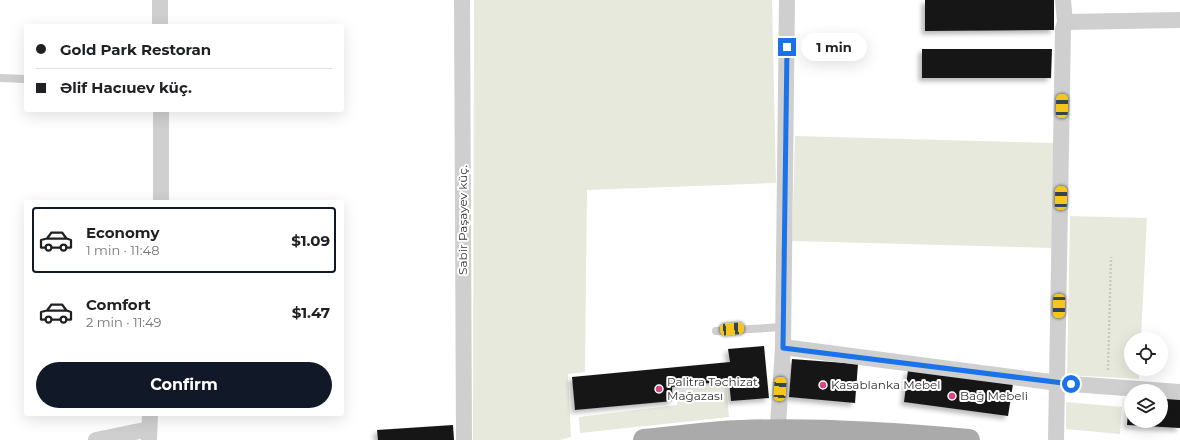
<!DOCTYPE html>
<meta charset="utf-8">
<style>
:root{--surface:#fff;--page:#f2f2f2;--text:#202124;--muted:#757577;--line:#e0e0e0;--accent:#111827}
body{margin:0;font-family:Montserrat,sans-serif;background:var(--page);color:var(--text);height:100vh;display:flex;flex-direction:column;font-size:15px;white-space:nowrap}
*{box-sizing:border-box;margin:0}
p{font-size:13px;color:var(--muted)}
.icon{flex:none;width:22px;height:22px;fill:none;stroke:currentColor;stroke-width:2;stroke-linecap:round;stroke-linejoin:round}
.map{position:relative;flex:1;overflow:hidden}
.drawer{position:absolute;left:24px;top:200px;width:320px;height:216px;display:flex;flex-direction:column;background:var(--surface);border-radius:4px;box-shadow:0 4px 16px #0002}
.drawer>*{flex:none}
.top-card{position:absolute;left:24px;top:24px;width:320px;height:88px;border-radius:4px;box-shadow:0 4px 16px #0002;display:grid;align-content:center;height:88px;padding:0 12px;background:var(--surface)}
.buttons{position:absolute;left:1124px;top:332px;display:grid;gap:8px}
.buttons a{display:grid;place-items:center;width:44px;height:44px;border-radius:50%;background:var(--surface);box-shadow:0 4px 16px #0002;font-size:20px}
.end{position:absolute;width:18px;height:18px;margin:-9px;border:5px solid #1a73e8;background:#fff;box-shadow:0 0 0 2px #fff}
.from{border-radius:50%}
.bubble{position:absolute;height:28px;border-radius:14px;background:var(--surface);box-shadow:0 4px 16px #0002;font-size:13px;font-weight:700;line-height:28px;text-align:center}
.car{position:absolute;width:12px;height:24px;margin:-12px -6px;border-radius:5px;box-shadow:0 0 3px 1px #0007;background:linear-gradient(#f5c518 24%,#345 0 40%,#f5c518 0 76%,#345 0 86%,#f5c518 0)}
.top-card b{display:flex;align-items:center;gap:14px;height:38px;font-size:15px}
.top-card b+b{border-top:1px solid var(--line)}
.top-card i{width:10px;height:10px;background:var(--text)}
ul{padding:7px 0 0;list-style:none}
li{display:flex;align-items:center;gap:12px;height:66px;margin:0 8px 6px;padding:0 4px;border:2px solid transparent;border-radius:4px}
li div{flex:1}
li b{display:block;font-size:15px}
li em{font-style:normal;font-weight:700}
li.active{border-color:var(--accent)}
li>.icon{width:36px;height:36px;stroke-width:1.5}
.primary-button{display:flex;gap:8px;margin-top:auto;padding:8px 12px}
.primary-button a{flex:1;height:46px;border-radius:24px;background:var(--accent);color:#fff;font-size:16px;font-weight:700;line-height:46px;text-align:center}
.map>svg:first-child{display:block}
.green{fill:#e7e9dc}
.building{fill:#191919;filter:url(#shadow)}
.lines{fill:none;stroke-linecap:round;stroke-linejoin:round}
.path{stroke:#c9c9c9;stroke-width:2.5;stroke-dasharray:2 2;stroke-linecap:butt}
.service{stroke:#cfcfcf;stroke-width:8}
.minor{stroke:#cfcfcf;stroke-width:16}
.primary{stroke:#aaa;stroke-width:22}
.route{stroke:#1a73e8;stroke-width:5}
.poi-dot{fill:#d84683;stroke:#fff;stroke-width:1.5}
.labels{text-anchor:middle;stroke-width:4;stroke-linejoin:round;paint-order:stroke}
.street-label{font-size:12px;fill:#323232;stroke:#fff}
.poi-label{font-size:12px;fill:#323232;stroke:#fff;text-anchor:start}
</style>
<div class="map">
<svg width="1180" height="440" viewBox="0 0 1180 440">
<defs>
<filter id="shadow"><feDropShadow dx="-3.5" dy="3.5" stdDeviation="2" flood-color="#0004"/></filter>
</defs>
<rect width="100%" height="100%" fill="#fff"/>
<g class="green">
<polygon points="474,0 772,0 776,183 587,190 585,372 568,374 571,437 560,440 473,440"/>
<polygon points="795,136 1053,143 1052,248 792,241"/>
<polygon points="1070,216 1147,218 1141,339 1131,339 1131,369 1139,369 1139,379 1067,375"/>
<polygon points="726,386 729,417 580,433 579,417 677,405 676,391"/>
<polygon points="1066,402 1122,407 1120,434 1066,429"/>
</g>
<g class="building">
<polygon points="925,0 1054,0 1054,30 925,31"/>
<polygon points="922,49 1052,49 1051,78 922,78"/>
<polygon points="764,346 769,398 731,401 729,381 672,387 673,401 575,410 572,377 730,362 728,349"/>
<polygon points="792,359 858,364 855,403 789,397"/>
<polygon points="908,370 1013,384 1008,416 904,402"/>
<polygon points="1129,394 1131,395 1131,421 1161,421 1161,397 1180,398 1180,428 1127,425"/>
<polygon points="453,425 454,440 378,440 377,430"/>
</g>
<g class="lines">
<polyline class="path" points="1108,370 1111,257"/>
<g class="service">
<polyline points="0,78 26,79"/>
<polyline points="716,331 783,327"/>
</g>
<g class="minor">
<polyline points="160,0 160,26"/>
<polyline points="462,0 464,440"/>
<polyline points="1065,22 1180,20"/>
<polyline points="161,110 161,202"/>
<polyline points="783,347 1058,383 1180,392"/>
<polyline points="96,440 149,429"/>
<polyline points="149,440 150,414"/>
<polyline points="777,440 783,347 787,0"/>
<polyline points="1056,440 1063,29 1065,22 1063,0"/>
</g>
<path class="primary" d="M644,440C676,437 709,432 741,431C818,428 893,433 969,440"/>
</g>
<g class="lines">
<polyline class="route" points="787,47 783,348 1071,384"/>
</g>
<g class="poi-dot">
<circle cx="823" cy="385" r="4"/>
<circle cx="659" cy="389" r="4"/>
<circle cx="952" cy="396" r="4"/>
</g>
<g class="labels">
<g class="street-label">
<text transform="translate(463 220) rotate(-90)" y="4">Sabir Paşayev küç.</text>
</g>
<g class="poi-label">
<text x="667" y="386">Palitra Təchizat<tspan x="667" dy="14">Mağazası</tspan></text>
<text x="831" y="389">Kasablanka Mebel</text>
<text x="960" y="400">Bağ Mebeli</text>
</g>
</g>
</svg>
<div class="buttons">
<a><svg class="icon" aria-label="locate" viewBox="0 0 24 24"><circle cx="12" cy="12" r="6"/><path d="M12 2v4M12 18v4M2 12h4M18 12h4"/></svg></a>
<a><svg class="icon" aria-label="layers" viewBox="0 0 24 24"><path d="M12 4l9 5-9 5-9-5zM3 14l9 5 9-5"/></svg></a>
</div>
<i class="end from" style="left:1071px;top:384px"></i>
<i class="end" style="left:787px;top:47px"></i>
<div class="bubble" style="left:801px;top:33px;width:66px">1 min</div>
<i class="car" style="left:1062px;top:106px;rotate:1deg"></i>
<i class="car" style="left:1061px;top:198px;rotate:1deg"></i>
<i class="car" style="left:1059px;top:306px;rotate:181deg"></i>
<i class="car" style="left:732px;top:329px;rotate:85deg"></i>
<i class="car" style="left:780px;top:389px;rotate:4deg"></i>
<div class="top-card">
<b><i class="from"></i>Gold Park Restoran</b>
<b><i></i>Əlif Hacıuev küç.</b>
</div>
<section class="drawer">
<ul>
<li class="active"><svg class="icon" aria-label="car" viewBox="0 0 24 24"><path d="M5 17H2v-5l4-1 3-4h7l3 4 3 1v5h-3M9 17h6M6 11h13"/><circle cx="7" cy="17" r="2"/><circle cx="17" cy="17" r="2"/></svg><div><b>Economy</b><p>1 min · 11:48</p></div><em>$1.09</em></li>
<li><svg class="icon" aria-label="car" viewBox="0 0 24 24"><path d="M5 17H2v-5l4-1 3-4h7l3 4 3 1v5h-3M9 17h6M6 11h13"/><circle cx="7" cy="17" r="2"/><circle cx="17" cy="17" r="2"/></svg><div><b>Comfort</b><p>2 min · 11:49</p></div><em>$1.47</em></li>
</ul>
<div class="primary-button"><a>Confirm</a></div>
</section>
</div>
